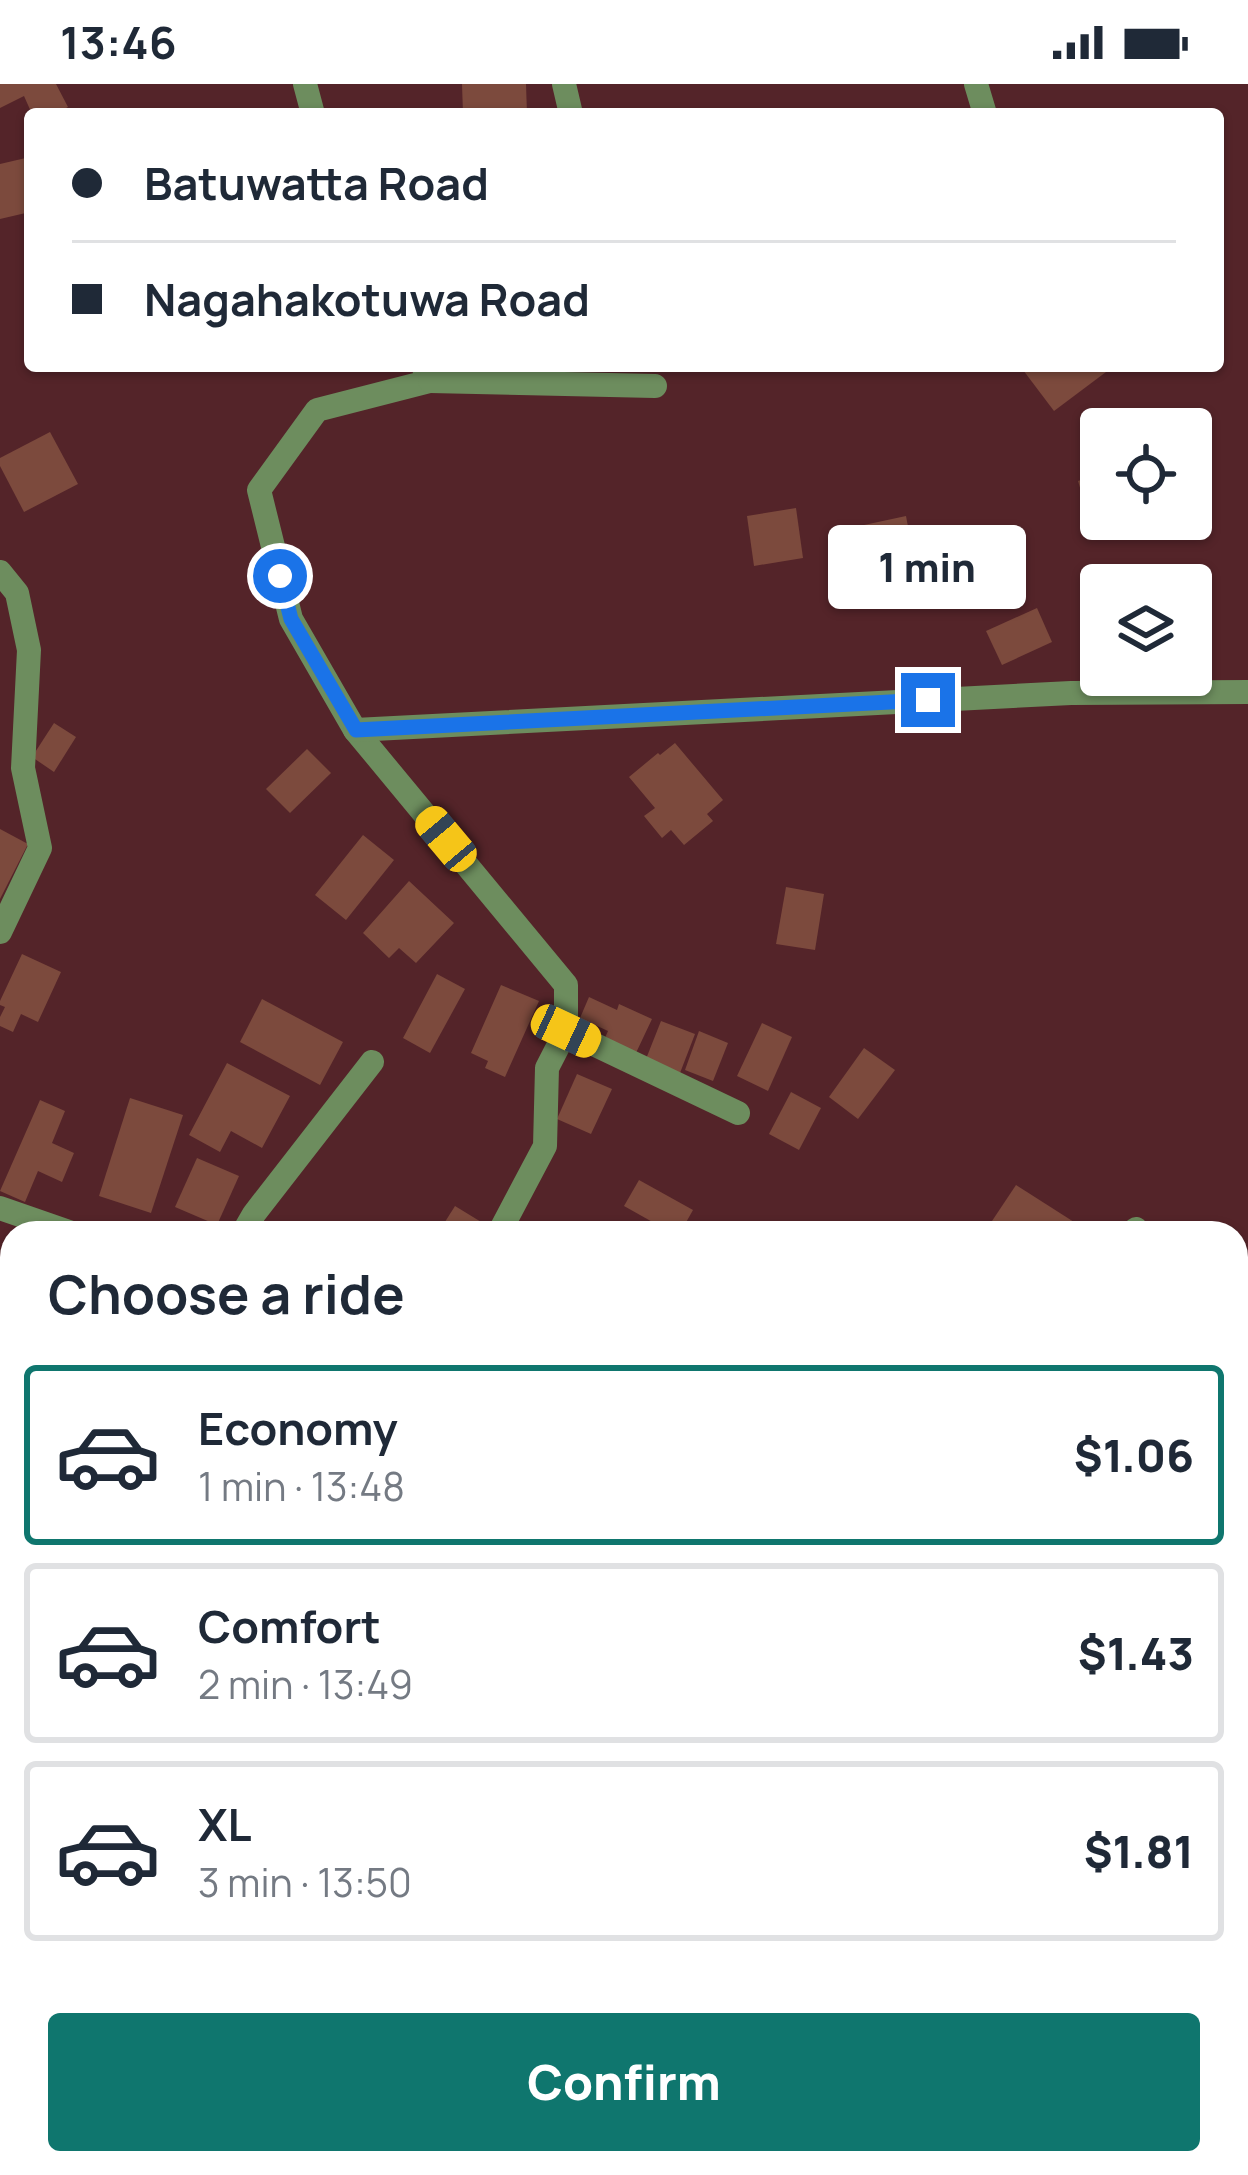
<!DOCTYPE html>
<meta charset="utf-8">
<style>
:root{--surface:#fff;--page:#f6f6f7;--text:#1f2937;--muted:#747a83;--line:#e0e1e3;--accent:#0f766e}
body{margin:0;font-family:Manrope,sans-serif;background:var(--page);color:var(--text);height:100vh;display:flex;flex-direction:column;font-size:45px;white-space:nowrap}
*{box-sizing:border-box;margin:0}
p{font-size:39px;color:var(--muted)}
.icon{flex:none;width:66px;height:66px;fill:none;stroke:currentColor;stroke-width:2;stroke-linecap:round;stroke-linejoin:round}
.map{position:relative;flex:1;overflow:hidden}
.panel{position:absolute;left:0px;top:1137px;width:1248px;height:954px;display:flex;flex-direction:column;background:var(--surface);border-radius:36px 36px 0 0;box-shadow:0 3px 9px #0004}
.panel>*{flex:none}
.guide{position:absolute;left:24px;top:24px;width:1200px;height:264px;border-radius:12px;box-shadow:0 3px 9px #0004;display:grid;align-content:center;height:264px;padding:0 48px;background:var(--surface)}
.tools{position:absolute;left:1080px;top:324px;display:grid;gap:24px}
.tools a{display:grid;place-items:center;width:132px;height:132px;border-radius:12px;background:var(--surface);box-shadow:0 3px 9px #0004;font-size:60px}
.end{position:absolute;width:54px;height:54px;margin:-27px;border:15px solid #1a73e8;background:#fff;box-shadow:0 0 0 6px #fff}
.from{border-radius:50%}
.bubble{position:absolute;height:84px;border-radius:12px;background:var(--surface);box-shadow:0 3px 9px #0004;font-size:39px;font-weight:800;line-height:84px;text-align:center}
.car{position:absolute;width:36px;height:72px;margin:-36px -18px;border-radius:15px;box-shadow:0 0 9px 3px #0007;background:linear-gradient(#f5c518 24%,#345 0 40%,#f5c518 0 76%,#345 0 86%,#f5c518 0)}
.guide b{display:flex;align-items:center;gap:42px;height:114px;font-size:45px}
.guide b+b{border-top:3px solid var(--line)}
.guide i{width:30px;height:30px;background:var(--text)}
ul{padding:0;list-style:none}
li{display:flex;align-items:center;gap:36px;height:180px;margin:0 24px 18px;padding:0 24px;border:6px solid var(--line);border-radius:12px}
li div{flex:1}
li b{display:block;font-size:45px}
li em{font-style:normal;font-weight:800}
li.selected{border-color:var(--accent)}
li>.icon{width:108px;height:108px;stroke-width:1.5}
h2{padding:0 48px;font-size:54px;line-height:144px}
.primary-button{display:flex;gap:24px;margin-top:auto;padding:24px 48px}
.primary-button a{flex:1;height:138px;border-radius:12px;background:var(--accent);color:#fff;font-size:48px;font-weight:800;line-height:138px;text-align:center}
.status{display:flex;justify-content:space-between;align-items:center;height:84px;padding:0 60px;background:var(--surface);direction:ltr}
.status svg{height:33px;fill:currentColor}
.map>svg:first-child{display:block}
.building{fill:#7c4a3d}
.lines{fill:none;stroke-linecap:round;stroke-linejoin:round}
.minor{stroke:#6d8d5e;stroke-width:24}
.route{stroke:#1a73e8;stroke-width:15}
</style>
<div class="status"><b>13:46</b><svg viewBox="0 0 49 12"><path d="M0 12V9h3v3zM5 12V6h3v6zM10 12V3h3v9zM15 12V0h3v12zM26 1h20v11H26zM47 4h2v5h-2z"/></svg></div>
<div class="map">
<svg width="1248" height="2091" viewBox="0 0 1248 2091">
<rect width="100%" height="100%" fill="#542429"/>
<g class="building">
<polygon points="0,0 56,0 68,23 54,30 32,30 24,12 0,24"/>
<polygon points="462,0 526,0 527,30 463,30"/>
<polygon points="30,73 30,128 0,135 0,80"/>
<polygon points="1020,282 1114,282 1054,327"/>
<polygon points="50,348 78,400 24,428 0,382 0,374"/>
<polygon points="1101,389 1101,431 1089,434 1078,397"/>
<polygon points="796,424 803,474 754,482 747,432"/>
<polygon points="906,432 915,479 873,487 864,441"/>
<polygon points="1140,487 1144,501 1101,501 1099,532 1091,497"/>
<polygon points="1037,524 1052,558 1002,581 986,547"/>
<polygon points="54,639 76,653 54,688 32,673"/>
<polygon points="675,659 723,716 707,730 713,737 684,761 671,746 662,754 644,732 655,724 629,693 658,669 660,671"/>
<polygon points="307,665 331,689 290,729 266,705"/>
<polygon points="0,745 28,760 0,815"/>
<polygon points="363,751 394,776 346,836 315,811"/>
<polygon points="409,797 454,839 416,879 399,864 389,874 363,849"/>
<polygon points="786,803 824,810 815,866 776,860"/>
<polygon points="22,870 61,888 38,938 21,930 13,948 0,942 0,933 5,923 0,921 0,917"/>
<polygon points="437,890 465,905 430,969 403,954"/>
<polygon points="501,901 539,917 505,993 485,984 488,977 471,969"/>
<polygon points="589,913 617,926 619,920 652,935 635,971 604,956 608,947 580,934"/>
<polygon points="262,915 343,958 320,1001 240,958"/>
<polygon points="661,937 695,950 680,989 646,975"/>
<polygon points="762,939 792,953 768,1007 737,992"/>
<polygon points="699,947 728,959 713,997 685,986"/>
<polygon points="864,964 895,986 858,1035 829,1013"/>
<polygon points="227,979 290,1012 262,1064 231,1047 220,1068 189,1051"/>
<polygon points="577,990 612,1005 591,1050 557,1035"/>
<polygon points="791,1008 821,1024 799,1066 769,1050"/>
<polygon points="130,1014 183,1031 151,1129 99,1112"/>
<polygon points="40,1016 65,1027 52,1059 74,1069 62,1098 38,1087 25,1118 0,1107"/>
<polygon points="197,1074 239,1092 217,1141 175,1123"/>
<polygon points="639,1096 693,1126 680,1149 672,1149 624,1122"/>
<polygon points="1016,1101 1074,1138 1067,1149 984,1149"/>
<polygon points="455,1122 491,1144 488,1149 438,1149"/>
<polygon points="12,1419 12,1489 0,1477 0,1431"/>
<polygon points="1236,1485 1248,1491 1248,1574 1236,1569"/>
<polygon points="101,2079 132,2079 157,2091 95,2091"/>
</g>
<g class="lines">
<g class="minor">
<polyline points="305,0 313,30"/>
<polyline points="564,0 571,30"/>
<polyline points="976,0 985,30"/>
<polyline points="423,282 430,297 317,326 259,406 291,535 355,646 566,901 566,947 547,984 545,1062 499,1149"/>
<polyline points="430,297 655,302"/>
<polyline points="0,488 17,509 29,566 23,684 40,764 0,848"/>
<polyline points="355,646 1071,609 1248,608"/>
<polyline points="566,947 738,1029"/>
<polyline points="0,1124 72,1149"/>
<polyline points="243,1149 254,1130 372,978"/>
<polyline points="1131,1149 1136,1145"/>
<polyline points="0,1520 12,1549"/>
<polyline points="0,1709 12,1698"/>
<polyline points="1236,1889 1248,1887"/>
<polyline points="0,1925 12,1930"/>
<polyline points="241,2091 244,2079"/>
</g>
</g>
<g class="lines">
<polyline class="route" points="280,492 291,535 356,646 928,616"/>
</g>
</svg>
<div class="tools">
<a><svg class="icon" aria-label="locate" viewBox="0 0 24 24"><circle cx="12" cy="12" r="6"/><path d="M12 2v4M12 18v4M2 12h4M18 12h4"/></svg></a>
<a><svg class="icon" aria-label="layers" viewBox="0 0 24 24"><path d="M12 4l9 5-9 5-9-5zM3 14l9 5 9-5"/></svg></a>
</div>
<i class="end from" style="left:280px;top:492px"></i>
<i class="end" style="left:928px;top:616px"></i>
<div class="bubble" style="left:828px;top:441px;width:198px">1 min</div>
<i class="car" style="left:446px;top:755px;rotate:320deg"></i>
<i class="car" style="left:566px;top:947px;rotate:115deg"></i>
<div class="guide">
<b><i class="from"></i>Batuwatta Road</b>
<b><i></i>Nagahakotuwa Road</b>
</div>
<section class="panel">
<h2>Choose a ride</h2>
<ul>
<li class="selected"><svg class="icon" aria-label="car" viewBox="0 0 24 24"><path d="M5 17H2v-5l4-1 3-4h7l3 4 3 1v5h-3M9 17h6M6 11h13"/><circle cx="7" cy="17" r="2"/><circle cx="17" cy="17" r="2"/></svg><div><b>Economy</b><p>1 min · 13:48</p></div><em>$1.06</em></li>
<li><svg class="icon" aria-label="car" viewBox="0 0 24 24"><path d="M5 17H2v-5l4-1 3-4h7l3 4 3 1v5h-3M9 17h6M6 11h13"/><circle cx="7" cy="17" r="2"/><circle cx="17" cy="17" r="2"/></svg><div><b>Comfort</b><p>2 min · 13:49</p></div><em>$1.43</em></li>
<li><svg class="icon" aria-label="car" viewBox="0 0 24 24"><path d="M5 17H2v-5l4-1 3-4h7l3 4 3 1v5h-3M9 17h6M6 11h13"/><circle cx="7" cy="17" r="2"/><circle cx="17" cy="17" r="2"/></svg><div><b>XL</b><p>3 min · 13:50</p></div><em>$1.81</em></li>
</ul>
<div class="primary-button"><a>Confirm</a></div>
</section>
</div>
